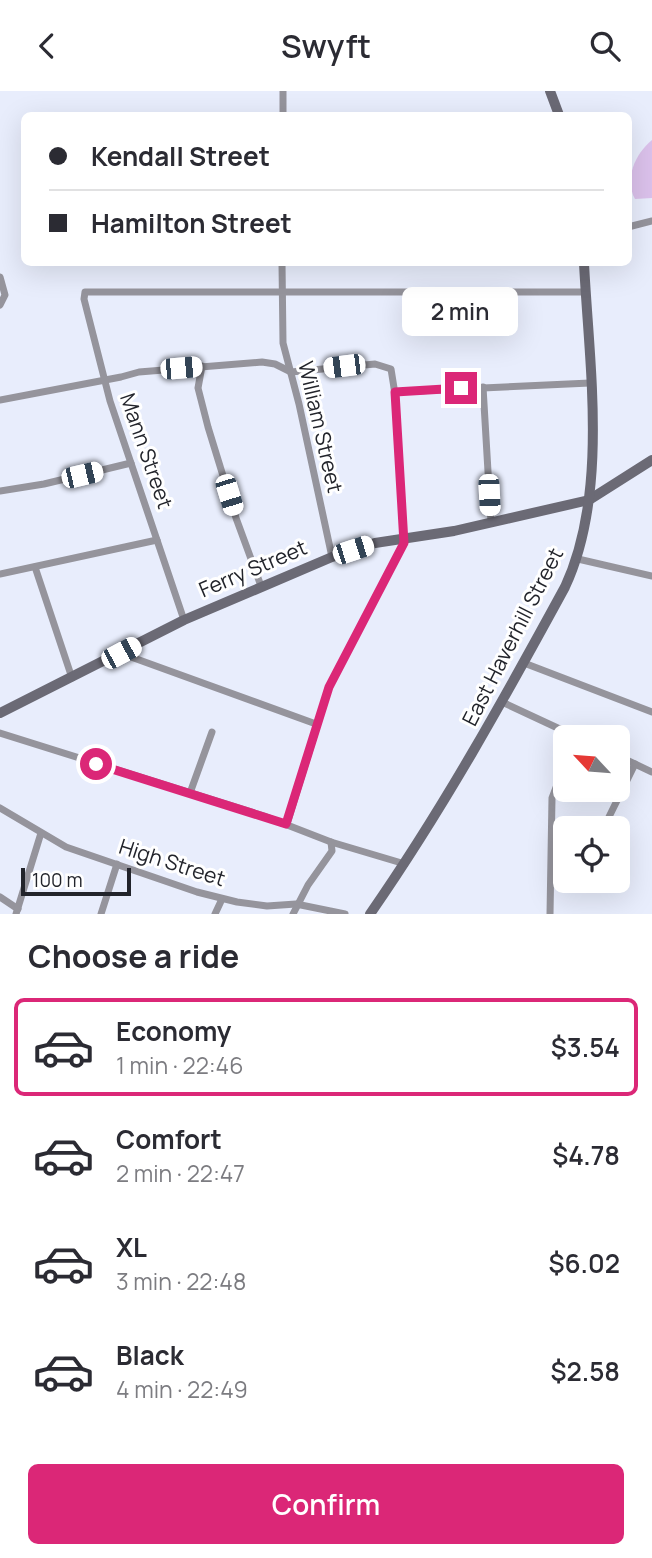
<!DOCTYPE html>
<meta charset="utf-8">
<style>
:root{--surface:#fff;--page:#f2f2f3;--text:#2b2b33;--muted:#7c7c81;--line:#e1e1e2;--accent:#db2777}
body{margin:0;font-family:Manrope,sans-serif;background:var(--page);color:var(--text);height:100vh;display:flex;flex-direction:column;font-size:26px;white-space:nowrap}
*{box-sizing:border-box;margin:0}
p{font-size:23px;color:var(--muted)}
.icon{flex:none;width:38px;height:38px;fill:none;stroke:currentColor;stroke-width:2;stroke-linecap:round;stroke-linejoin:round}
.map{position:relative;height:823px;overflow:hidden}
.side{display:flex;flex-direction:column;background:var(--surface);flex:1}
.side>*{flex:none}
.guide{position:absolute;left:21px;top:21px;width:611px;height:154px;border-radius:10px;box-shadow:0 7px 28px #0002;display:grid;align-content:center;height:154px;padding:0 28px;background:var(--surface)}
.needle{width:46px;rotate:296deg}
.controls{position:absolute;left:553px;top:634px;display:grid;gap:14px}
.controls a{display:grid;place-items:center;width:77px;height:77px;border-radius:10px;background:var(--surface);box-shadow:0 7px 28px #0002;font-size:35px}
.scale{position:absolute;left:21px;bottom:18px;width:110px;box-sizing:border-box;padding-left:7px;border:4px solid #22242b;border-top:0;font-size:19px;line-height:24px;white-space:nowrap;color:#22242b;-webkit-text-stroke:5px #fff;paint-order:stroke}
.end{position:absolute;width:32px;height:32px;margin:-16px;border:9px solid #db2777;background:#fff;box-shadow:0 0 0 4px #fff}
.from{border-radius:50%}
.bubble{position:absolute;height:49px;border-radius:10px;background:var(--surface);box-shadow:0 7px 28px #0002;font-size:23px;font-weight:600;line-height:49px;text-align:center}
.car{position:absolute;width:21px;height:42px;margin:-21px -10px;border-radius:9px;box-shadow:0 0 5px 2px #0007;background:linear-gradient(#fff 24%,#345 0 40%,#fff 0 76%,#345 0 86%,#fff 0)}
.guide b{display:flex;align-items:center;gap:24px;height:66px;font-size:26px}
.guide b+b{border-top:2px solid var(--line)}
.guide i{width:18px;height:18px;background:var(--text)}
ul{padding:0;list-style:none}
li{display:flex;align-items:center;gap:21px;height:98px;margin:0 14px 10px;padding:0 14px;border:4px solid transparent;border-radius:10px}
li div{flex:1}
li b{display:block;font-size:26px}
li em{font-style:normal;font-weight:600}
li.current{border-color:var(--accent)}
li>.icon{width:63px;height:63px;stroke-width:1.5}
h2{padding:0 28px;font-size:32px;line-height:84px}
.button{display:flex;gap:14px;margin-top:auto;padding:14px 28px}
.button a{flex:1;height:80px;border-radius:10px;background:var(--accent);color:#fff;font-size:28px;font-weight:600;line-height:80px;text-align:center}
header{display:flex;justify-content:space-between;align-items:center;height:91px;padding:0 28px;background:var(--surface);font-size:32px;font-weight:600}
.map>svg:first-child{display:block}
.garden{fill:#dbc1eb}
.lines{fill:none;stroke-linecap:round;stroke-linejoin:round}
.street{stroke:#95949c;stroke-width:7}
.secondary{stroke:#6b6a75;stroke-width:10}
.route{stroke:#db2777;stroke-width:9}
.labels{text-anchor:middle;stroke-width:6;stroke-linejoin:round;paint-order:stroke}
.street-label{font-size:21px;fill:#22242b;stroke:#fff}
</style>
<header><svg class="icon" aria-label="back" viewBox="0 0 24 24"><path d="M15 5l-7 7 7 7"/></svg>Swyft<svg class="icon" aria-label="search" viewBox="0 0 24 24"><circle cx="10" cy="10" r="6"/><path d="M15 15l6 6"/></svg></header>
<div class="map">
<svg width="652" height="823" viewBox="0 0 652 823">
<rect width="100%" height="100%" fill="#e8edfc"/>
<path class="garden" d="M652,49V107L635,108C624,88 635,63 652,49Z"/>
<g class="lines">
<g class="street">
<polyline points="283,24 283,0"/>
<polyline points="628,136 652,130"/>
<polyline points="282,172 283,252 299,313 332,466"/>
<polyline points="0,186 5,204 0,214"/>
<polyline points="202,275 198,297 208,336 236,427 261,495"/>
<polyline points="483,296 491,431"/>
<polyline points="395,301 590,292"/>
<polyline points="0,309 121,286 139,281 262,271 275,273 291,281 375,273 391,278 395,303 404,452 329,596 287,733"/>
<polyline points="0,400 44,393 131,372"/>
<polyline points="578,468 652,485"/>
<polyline points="35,476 72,587"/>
<polyline points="0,483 157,449"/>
<polyline points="184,529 110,310 84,208 85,201 586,201"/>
<polyline points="120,562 316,633"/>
<polyline points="524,572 652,621"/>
<polyline points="502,611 577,646"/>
<polyline points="0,642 264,725 331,751 405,773"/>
<polyline points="618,665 652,681"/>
<polyline points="190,702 212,641"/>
<polyline points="0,717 66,756 197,801 237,811 267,815 296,813 345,823"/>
<polyline points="605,734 635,673"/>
<polyline points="0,806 18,818"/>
<polyline points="16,823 41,742"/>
<polyline points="101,823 117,773"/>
<polyline points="215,823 222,808"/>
<polyline points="293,823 308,794 332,760 331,751"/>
<polyline points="550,823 552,707 565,673"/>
</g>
<g class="secondary">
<polyline points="550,0 559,24"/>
<polyline points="0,622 184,529 332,466 375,452 454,440 589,409 652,369"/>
<path d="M370,823C443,718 504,608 565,496C609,402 589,273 584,172"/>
</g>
</g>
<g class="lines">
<polyline class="route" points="96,673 286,733 329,596 404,452 395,301 461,297"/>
</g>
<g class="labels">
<g class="street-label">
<text transform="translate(320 336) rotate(77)" y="7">William Street</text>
<text transform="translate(146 360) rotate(71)" y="7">Mann Street</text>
<text transform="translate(253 478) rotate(-23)" y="7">Ferry Street</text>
<text transform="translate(513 546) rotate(-63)" y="7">East Haverhill Street</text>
<text transform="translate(172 772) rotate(18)" y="7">High Street</text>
</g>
</g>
</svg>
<div class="controls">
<a><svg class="needle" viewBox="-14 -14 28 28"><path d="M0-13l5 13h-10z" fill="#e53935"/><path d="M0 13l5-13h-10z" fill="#7c7c81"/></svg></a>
<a><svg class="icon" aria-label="locate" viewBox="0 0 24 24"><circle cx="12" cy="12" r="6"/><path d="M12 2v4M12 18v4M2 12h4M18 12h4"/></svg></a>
</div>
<div class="scale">100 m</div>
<i class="end from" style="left:96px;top:673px"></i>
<i class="end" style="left:461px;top:297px"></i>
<div class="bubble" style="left:402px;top:196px;width:116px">2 min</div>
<i class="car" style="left:344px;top:275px;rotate:263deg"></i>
<i class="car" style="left:181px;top:277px;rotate:85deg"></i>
<i class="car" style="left:82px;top:384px;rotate:77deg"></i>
<i class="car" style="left:229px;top:404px;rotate:163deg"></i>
<i class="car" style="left:489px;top:404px;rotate:177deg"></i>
<i class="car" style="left:353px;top:459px;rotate:72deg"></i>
<i class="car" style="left:121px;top:562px;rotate:62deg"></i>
<div class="guide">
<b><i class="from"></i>Kendall Street</b>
<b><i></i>Hamilton Street</b>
</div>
</div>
<section class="side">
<h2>Choose a ride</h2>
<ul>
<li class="current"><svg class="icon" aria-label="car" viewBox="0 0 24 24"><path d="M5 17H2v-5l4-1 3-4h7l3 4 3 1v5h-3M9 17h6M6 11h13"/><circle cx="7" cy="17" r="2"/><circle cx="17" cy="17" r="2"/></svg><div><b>Economy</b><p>1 min · 22:46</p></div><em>$3.54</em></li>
<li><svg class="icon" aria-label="car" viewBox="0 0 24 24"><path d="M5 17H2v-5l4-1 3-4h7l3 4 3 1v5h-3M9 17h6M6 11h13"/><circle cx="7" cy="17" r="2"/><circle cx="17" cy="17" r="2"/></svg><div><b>Comfort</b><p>2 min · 22:47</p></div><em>$4.78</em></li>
<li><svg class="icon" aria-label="car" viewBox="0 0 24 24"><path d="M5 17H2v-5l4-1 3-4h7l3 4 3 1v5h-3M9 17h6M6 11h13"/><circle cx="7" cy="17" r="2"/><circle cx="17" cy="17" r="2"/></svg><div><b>XL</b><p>3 min · 22:48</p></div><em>$6.02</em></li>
<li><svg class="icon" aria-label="car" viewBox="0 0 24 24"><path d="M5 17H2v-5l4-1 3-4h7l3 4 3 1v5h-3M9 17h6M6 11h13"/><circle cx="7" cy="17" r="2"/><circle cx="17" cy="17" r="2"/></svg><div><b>Black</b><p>4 min · 22:49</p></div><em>$2.58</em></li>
</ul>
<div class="button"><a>Confirm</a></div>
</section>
